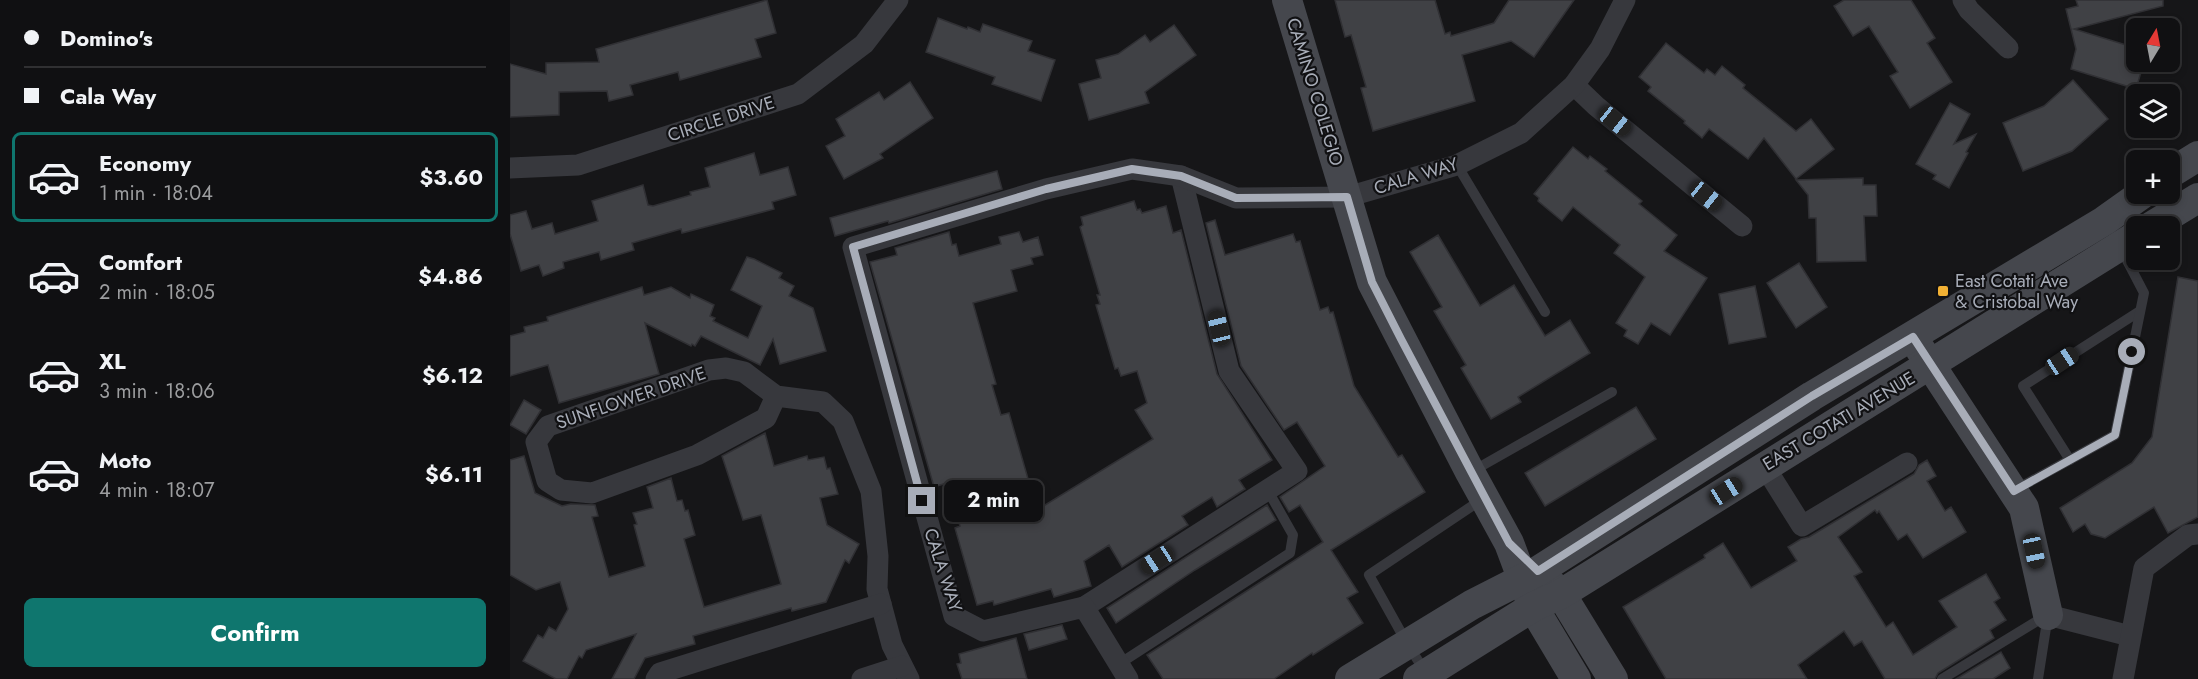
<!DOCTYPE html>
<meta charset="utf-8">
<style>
:root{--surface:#101012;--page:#1e1e20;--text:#f1f3f6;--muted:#9c9d9f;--line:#303032;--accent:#0f766e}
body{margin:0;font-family:Jost,sans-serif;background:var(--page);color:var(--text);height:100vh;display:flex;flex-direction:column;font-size:22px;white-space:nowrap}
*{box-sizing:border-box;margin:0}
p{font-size:20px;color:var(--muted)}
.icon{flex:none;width:33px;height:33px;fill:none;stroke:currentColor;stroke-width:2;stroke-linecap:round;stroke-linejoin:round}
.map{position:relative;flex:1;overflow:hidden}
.sheet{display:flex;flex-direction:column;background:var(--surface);width:510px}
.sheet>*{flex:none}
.top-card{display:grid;align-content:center;height:132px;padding:0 24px;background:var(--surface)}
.needle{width:39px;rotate:10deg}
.fabs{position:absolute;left:1616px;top:18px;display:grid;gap:12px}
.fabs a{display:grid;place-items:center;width:54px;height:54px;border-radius:9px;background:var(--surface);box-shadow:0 3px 9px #0003,0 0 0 2px var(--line);font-size:30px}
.end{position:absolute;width:27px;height:27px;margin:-14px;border:8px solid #a8adb8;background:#111;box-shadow:0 0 0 3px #111}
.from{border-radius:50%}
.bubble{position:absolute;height:42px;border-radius:9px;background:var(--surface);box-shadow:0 3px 9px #0003,0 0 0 2px var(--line);font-size:20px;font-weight:700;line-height:42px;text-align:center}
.car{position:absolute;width:18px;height:36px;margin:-18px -9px;border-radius:8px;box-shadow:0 0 4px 2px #0007;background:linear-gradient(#222 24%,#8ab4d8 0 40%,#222 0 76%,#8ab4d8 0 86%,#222 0)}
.top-card b{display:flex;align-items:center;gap:21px;height:57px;font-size:22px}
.top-card b+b{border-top:2px solid var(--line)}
.top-card i{width:15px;height:15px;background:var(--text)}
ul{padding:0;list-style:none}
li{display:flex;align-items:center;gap:18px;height:90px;margin:0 12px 9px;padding:0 12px;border:3px solid transparent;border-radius:9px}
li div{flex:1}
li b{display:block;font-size:22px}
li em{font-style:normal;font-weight:700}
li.on{border-color:var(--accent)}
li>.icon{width:54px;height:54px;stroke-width:1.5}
.cta{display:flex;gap:12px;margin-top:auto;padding:12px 24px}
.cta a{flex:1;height:69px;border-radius:9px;background:var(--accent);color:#fff;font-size:24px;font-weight:700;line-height:69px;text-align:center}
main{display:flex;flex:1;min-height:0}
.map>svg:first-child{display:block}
.building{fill:#404145;stroke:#303034;stroke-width:1.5}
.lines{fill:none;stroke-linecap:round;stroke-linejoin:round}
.lane{stroke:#37383d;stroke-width:10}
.street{stroke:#37383d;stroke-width:21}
.secondary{stroke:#45474d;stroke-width:30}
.route{stroke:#a8adb8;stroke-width:8}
.poi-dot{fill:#f2b134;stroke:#111113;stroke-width:2}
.labels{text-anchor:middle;stroke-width:4.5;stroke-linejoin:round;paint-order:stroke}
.street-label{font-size:18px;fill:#a8adb8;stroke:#111113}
.poi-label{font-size:18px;fill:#a8adb8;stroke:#111113;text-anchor:start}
</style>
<main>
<section class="sheet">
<div class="top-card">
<b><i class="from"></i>Domino's</b>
<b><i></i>Cala Way</b>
</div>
<ul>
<li class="on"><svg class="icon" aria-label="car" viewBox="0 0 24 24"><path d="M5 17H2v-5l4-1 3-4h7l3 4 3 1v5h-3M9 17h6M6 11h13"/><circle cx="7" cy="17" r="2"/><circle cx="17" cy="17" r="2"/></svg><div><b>Economy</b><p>1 min · 18:04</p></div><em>$3.60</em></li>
<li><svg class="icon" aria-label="car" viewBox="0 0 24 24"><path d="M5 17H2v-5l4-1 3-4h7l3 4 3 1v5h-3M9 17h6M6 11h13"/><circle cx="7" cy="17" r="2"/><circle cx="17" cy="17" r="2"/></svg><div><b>Comfort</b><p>2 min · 18:05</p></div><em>$4.86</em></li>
<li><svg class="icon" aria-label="car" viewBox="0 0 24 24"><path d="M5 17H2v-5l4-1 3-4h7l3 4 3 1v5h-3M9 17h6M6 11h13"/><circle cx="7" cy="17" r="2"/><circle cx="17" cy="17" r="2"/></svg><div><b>XL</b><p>3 min · 18:06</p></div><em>$6.12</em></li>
<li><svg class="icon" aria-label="car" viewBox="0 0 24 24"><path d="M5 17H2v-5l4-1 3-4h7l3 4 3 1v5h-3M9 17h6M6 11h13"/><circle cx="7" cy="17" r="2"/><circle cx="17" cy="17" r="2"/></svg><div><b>Moto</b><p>4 min · 18:07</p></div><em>$6.11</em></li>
</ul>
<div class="cta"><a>Confirm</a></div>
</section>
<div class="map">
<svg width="1688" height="679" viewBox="0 0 1688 679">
<rect width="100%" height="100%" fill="#161618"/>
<g class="building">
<polygon points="257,0 266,33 245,39 251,57 170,80 168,72 120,85 123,95 99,101 97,91 49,92 49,115 0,117 0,64 36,74 36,63 89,62 86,49"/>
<polygon points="825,0 925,0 935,34 940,32 941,36 984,23 999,0 1064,0 1024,57 1001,41 952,55 965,101 863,131 851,88 856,87 841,35 835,37"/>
<polygon points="1334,0 1401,0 1425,38 1417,43 1442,82 1400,108 1380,76 1388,72 1359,26 1343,36 1324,6"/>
<polygon points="1566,0 1653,0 1653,6 1564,29 1626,48 1626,62 1634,62 1626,89 1561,69 1566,49 1556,9 1568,6"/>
<polygon points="428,18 457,29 458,27 470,32 473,24 522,41 518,51 545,60 531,101 482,84 485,77 416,52"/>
<polygon points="664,25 686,55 635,92 639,103 579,120 569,84 591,78 586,60 608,54 635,35 640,42"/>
<polygon points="1156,43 1194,73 1197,69 1205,75 1212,66 1235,85 1233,88 1286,131 1301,119 1324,149 1286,179 1254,138 1238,159 1199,129 1192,138 1174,123 1175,121 1138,91 1141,87 1129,77"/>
<polygon points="1563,80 1598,119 1562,151 1513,171 1493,123 1534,106"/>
<polygon points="400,82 423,118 370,154 373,158 334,179 316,146 335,136 326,119 369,92 374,100"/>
<polygon points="1440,103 1460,114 1444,144 1466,134 1456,152 1458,153 1439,188 1423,179 1426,175 1406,164"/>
<polygon points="1063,147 1078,159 1080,156 1097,169 1095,171 1132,201 1129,204 1167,235 1154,251 1197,278 1160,335 1141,323 1128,344 1114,336 1117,330 1106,323 1135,277 1104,253 1110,245 1063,207 1052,221 1028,201 1029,198 1024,194"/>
<polygon points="244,153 250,175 278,167 286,195 262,202 264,209 172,233 171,229 122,243 124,250 91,260 89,252 53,262 54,268 33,276 29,265 11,271 0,234 0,215 16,211 22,229 42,223 45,234 88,221 82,201 133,185 138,205 143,206 181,195 180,192 200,187 195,168"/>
<polygon points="487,171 492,189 379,223 378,221 325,236 320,218"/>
<polygon points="1353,178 1353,185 1366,185 1367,216 1354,216 1356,261 1307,262 1306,218 1299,218 1298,195 1286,180"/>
<polygon points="624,201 627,210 630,209 632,213 656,206 663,233 671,230 707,374 762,460 729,480 735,489 707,507 702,497 672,516 678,525 612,567 599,545 574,561 581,586 544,597 541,589 484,605 483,601 467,605 445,528 450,526 447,517 458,514 449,479 424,487 360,262 387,255 385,248 439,232 442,245 446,244 449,256 491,244 489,237 509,232 513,242 528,237 533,255 521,258 523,264 501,270 507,291 463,303 486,384 482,385 491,415 499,413 527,510 643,439 625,410 637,403 627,371 611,376 608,368 605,369 586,305 590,304 587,295 590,295 570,227 573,225 571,217"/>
<polygon points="705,220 715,255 783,234 786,242 790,241 810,310 818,307 820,313 823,312 844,386 888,457 892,455 915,492 821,550 848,592 837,598 853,623 803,655 802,653 764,679 653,679 637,655 813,542 790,505 779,512 770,497 815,466 787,422 774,430 731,366 696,223"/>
<polygon points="928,235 970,306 1004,285 1035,336 1060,320 1080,353 1008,397 1011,402 981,419 951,368 956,365 924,311 932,307 900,252"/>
<polygon points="237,257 244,259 272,273 269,278 284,286 279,296 303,308 316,351 270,364 263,339 250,365 191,336 185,346 182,344 181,346 135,323 149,374 49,403 38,365 0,376 0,336 15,332 14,327 38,321 37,317 132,287 134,295 161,287 180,298 181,294 204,305 200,316 205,318 203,321 238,338 252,306 221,290"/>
<polygon points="1289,263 1317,307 1286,328 1257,283"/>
<polygon points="1668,277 1688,281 1688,517 1658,533 1644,507 1595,538 1581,534 1575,524 1563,532 1550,508 1622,463 1642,437"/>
<polygon points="1245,286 1256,337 1219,344 1209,294"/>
<polygon points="14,400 31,410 16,434 0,425"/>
<polygon points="1126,407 1146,439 1035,506 1015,473"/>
<polygon points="255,433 264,466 297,456 298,460 314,457 317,469 320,468 328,494 310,498 317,525 349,544 339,563 335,560 316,602 282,611 281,608 183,636 185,644 135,658 124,679 102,679 126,634 76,650 72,658 69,656 57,679 46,679 13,661 28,635 33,638 39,627 46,631 58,609 50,582 26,590 0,575 0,460 14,456 25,493 52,506 61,504 85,505 88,516 82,517 99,577 135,566 124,525 127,524 123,513 143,508 137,487 161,478 167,501 172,500 175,511 178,510 185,535 174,539 194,607 271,584 251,515 233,520 212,456"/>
<polygon points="1417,460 1426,476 1417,481 1435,511 1441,507 1456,532 1413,558 1397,534 1388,540 1369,511 1367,513 1365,510 1328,537 1352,572 1344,576 1376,627 1383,622 1403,655 1447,627 1429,601 1476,574 1490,598 1484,602 1496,620 1480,630 1484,638 1428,673 1425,679 1375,679 1352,641 1344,646 1334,631 1288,665 1297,679 1156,679 1113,607 1195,558 1194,555 1213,543 1241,588 1287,561 1278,547 1291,539 1299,537 1404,474 1409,465"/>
<polygon points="757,505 766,520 685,570 606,623 597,608"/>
<polygon points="552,625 557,639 519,650 514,634"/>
<polygon points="506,638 517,679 452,679 447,664 451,663 449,654"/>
<polygon points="1491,652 1500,668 1483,679 1446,679"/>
</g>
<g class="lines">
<g class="lane">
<polyline points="947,165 1035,312"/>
<polyline points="1560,460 1513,386 1630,311"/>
<polyline points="961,472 1102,392"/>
<polyline points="1505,490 1605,435 1634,293 1610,247"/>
<polyline points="609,664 780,553 783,535 757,489"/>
<polyline points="916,673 898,645 859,575 974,498"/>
<polyline points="1432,679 1537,615"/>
<polyline points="1528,679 1538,615"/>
</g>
<g class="street">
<polyline points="1453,0 1459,10 1498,48"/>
<polyline points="1064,85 1086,106 1232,226"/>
<polyline points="0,168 68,165 288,94 354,44 388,0"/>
<polyline points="266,396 256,418 187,455 82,493 51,490 37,481 26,442 38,426 199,370 216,368 234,372 266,396 313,402 333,421 361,491 368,556 367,589 382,645 399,679"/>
<polyline points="1255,467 1292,526 1397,463"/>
<polyline points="574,607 787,471 719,371 671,176"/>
<polyline points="1538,615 1620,636"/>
<polyline points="146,679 150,673 371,604"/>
<polyline points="352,679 392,666"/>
<polyline points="618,679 574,607 473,631 444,616 343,247 536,189 622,169 671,176 726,198 837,197 947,165 1011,133 1064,85 1090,49 1115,0"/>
<polyline points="1613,679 1634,568 1678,535 1688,534"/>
</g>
<g class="secondary">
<polyline points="777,0 862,282 960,472 999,543 1023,607 1066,679"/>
<polyline points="1659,174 1688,156"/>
<polyline points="1642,226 1688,198"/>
<polyline points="1410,349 1514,508 1538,615"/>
<polyline points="1037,580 1051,594 1103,679"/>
<polyline points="840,679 963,604 1028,571 1302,396 1594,221 1632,194"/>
<polyline points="908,679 1023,607 1051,594 1626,236"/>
</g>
</g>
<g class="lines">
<polyline class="route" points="412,501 343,247 536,189 622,169 671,176 726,198 837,197 862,282 891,339 999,543 1028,571 1302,396 1403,337 1504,491 1605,435 1622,352"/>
</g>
<rect class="poi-dot" x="1427" y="285" width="12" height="12" rx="3"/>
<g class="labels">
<g class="street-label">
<text transform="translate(805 92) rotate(73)" y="6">CAMINO COLEGIO</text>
<text transform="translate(211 119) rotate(-18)" y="6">CIRCLE DRIVE</text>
<text transform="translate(906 176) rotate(-17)" y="6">CALA WAY</text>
<text transform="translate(121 398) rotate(-19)" y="6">SUNFLOWER DRIVE</text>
<text transform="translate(1329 421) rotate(-31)" y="6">EAST COTATI AVENUE</text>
<text transform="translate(433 570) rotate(72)" y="6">CALA WAY</text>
</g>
<g class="poi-label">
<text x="1445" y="287">East Cotati Ave<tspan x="1445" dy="21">&amp; Cristobal Way</tspan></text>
</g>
</g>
</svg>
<div class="fabs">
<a><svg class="needle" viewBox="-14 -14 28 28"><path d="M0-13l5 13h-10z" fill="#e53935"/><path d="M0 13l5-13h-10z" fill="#9c9d9f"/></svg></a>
<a><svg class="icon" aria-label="layers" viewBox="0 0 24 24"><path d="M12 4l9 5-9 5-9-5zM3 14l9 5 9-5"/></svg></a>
<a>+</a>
<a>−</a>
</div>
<i class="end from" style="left:1622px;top:352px"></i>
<i class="end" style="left:412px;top:501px"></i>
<div class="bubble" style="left:434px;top:480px;width:99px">2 min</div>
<i class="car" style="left:1105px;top:121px;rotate:129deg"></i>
<i class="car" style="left:1196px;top:196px;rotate:129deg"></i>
<i class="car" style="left:709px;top:328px;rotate:346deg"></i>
<i class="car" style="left:1552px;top:361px;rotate:57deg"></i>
<i class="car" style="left:1216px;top:491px;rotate:58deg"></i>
<i class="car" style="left:1524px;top:551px;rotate:168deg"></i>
<i class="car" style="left:647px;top:560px;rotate:237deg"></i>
</div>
</main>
